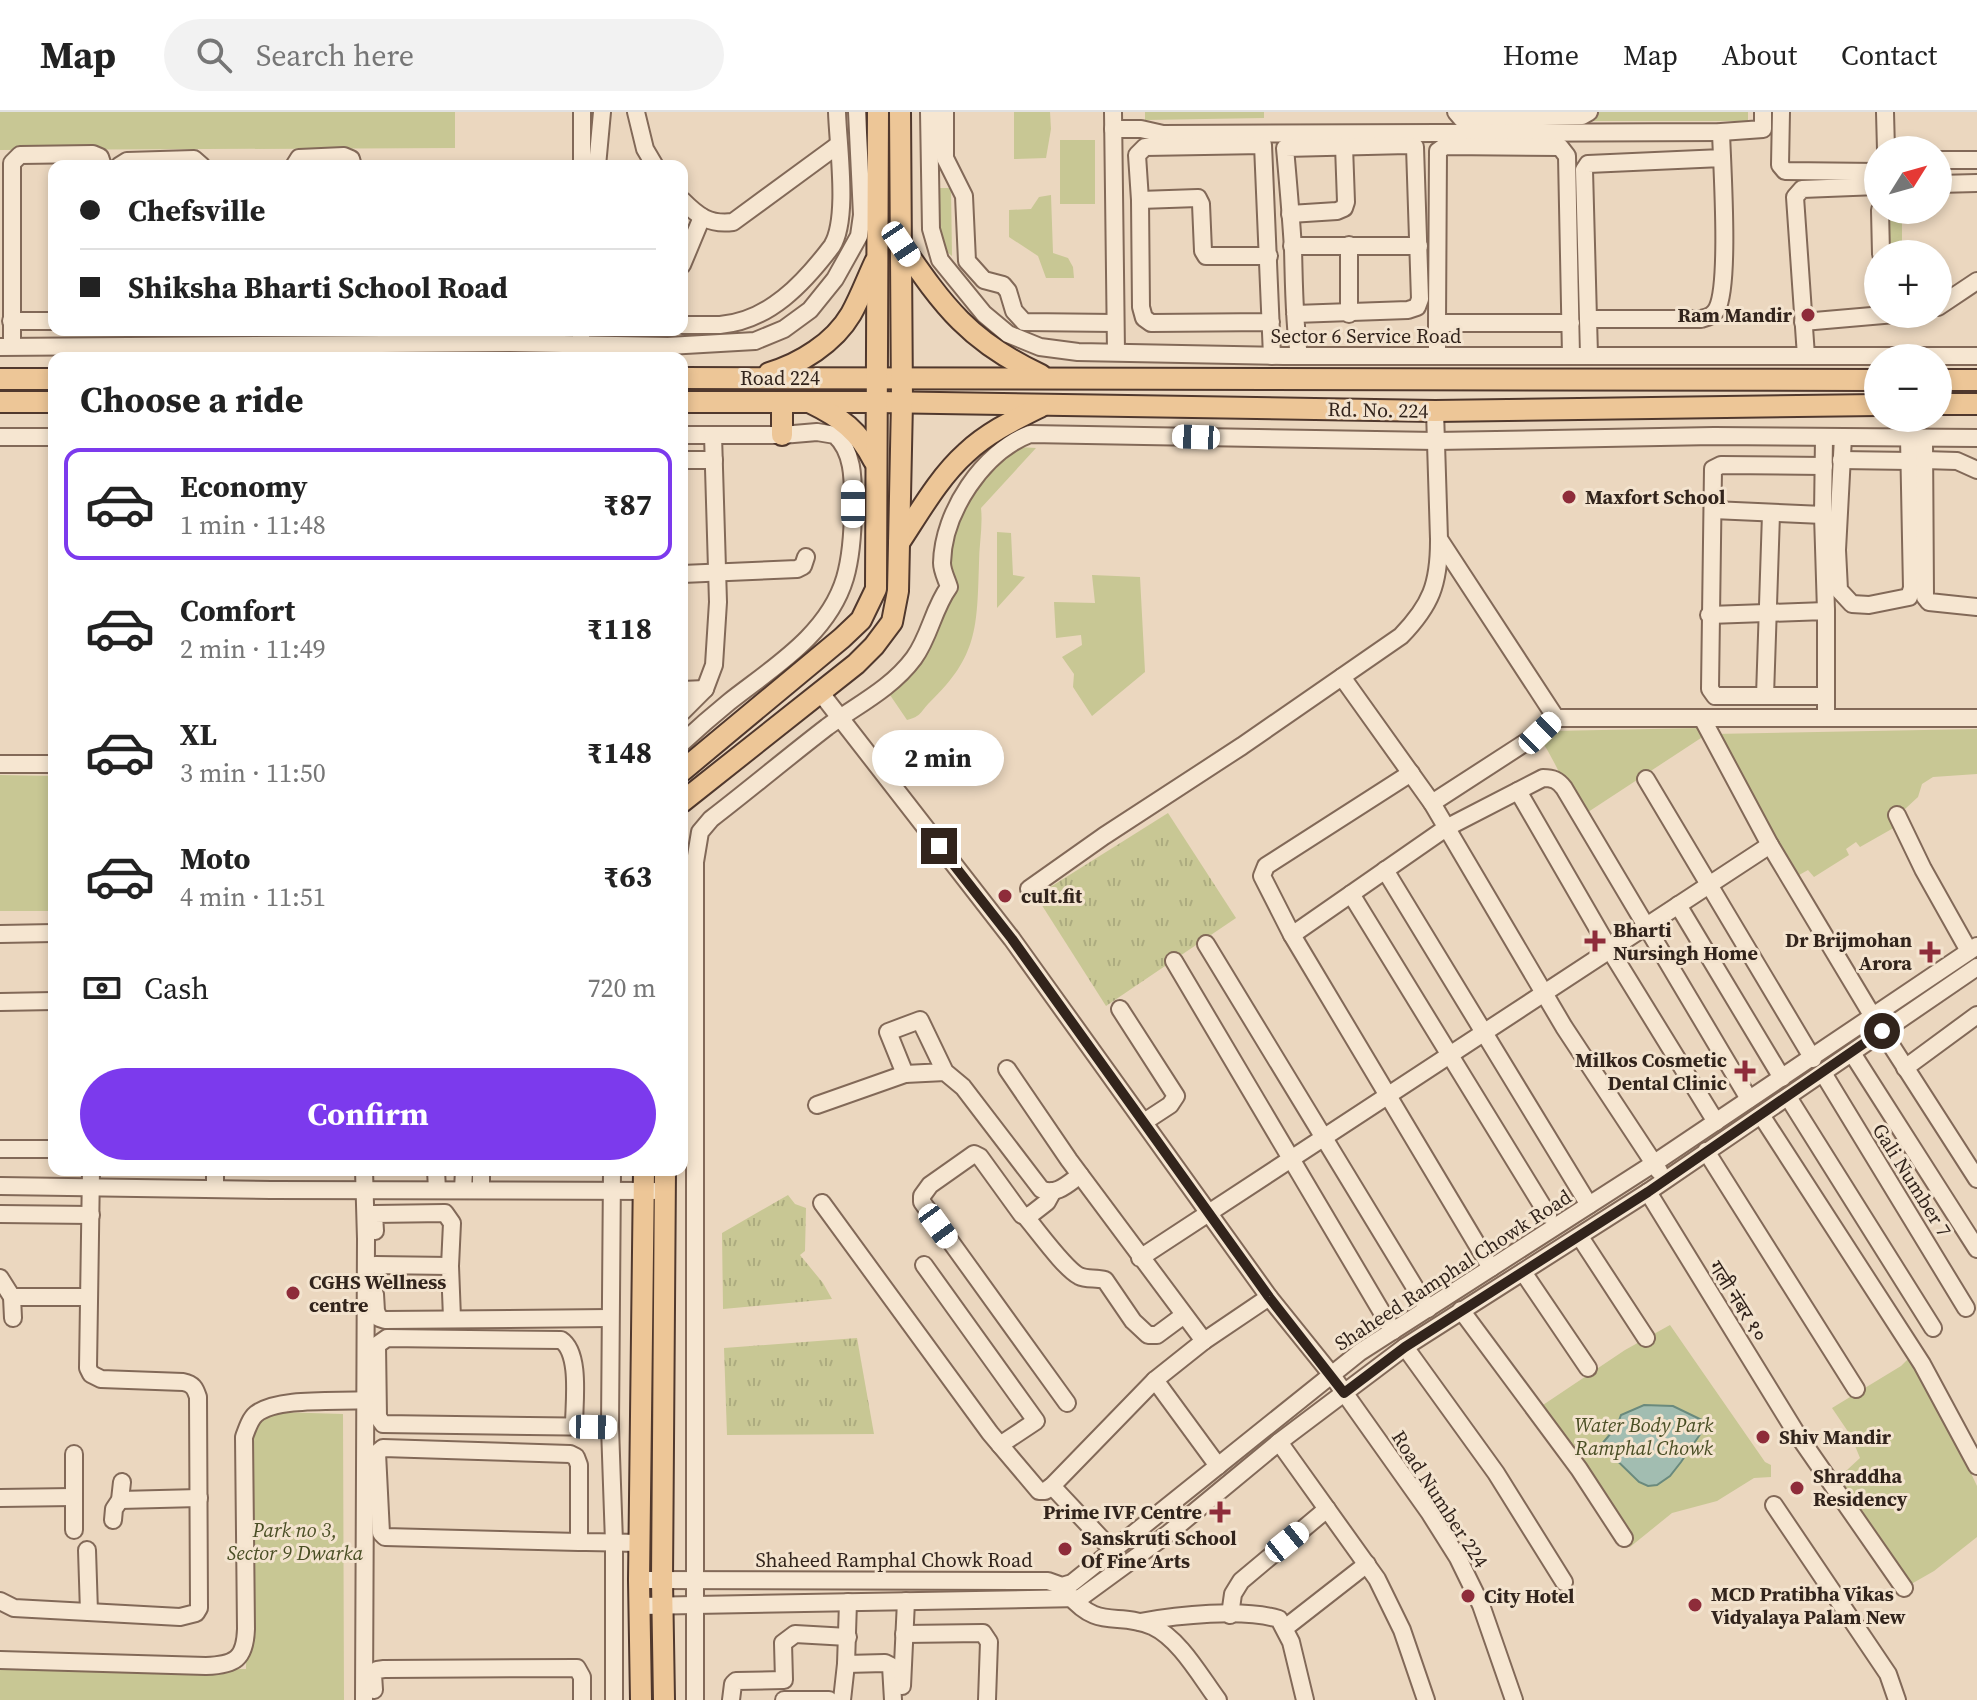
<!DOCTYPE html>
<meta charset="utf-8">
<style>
:root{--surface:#fff;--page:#f2f2f2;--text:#222;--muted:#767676;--line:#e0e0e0;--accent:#7c3aed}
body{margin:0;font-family:"Source Serif 4","Noto Sans Devanagari",serif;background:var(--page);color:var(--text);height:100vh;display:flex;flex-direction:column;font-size:30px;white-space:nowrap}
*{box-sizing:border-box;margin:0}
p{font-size:26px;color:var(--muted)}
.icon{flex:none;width:44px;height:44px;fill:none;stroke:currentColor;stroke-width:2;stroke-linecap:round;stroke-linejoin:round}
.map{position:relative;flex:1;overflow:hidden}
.panel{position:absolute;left:48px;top:240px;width:640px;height:824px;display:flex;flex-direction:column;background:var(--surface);border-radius:16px;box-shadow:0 4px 12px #0003}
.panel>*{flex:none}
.hud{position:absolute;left:48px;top:48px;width:640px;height:176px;border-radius:16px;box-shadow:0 4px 12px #0003;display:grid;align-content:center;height:176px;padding:0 32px;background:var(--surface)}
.needle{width:52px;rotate:53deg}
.fabs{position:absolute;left:1864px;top:24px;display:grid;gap:16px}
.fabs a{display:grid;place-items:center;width:88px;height:88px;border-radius:50%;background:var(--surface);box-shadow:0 4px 12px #0003;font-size:40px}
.end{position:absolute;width:36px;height:36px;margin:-18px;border:10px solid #32241c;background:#fff;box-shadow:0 0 0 4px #fff}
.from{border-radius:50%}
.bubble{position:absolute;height:56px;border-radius:28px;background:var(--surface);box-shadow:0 4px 12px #0003;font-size:26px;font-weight:700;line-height:56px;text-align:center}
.car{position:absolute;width:24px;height:48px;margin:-24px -12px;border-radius:10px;box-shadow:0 0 6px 2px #0007;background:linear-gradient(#fff 24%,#345 0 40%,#fff 0 76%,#345 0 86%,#fff 0)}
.hud b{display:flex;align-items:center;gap:28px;height:76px;font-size:30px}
.hud b+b{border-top:2px solid var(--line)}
.hud i{width:20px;height:20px;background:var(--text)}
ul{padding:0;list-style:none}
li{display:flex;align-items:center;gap:24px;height:112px;margin:0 16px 12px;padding:0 16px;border:4px solid transparent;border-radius:16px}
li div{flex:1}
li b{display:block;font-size:30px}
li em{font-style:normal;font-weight:700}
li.selected{border-color:var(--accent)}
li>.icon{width:72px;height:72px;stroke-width:1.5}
h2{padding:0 32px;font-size:36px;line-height:96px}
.pay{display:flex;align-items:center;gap:20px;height:88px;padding:0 32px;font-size:30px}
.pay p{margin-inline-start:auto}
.primary-button{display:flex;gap:16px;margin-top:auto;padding:16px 32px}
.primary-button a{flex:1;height:92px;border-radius:48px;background:var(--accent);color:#fff;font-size:32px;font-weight:700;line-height:92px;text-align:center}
header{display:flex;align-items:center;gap:48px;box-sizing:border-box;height:112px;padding:0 40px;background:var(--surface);border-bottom:2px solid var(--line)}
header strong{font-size:38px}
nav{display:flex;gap:44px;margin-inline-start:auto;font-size:28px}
.search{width:560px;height:72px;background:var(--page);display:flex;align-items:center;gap:20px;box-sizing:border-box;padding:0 28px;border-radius:44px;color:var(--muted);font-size:30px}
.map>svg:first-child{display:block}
.grass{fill:url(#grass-tufts)}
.park{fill:#c8c794}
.water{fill:#a2bdb1;stroke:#6a8a7d;stroke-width:2}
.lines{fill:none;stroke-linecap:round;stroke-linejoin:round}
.minor-casing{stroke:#826958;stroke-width:20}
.major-casing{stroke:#50382d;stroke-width:24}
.minor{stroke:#f6e6d1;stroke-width:16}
.major{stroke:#edc697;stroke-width:20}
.route{stroke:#32241c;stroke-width:10}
.poi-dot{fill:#8e2c3a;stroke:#f3e3ce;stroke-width:3}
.labels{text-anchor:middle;stroke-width:6;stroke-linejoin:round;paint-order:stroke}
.poi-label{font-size:20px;font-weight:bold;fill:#32241c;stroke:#f3e3ce;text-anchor:start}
.street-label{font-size:20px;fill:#32241c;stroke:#f3e3ce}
.park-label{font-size:20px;font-style:italic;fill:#494e24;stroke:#f3e3ce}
</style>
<header>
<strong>Map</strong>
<div class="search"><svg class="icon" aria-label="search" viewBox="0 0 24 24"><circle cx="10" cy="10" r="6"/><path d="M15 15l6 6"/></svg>Search here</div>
<nav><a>Home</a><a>Map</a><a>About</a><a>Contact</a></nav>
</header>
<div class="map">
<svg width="1977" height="1588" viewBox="0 0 1977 1588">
<defs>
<pattern id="grass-tufts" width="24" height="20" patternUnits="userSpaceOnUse" patternTransform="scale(2)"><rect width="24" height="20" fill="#c8c794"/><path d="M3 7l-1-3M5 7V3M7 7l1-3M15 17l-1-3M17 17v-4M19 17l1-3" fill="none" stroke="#acab7f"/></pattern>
</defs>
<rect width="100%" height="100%" fill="#ebd7bf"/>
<g class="grass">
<polygon points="1168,701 1236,806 1106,894 1036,784"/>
<polygon points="788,1083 795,1092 806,1096 805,1139 800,1143 823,1171 832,1187 723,1197 722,1121"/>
<polygon points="857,1226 874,1322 727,1323 724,1236"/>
</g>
<g class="park">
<polygon points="0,0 455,0 455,36 0,38"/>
<polygon points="1014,0 1050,0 1051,17 1046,46 1014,47"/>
<polygon points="1145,0 1264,0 1264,6 1145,8"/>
<rect x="1591" y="0" width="157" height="9"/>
<rect x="1060" y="28" width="35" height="64"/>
<polygon points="933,76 951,76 952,144 933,128"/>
<polygon points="1051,83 1053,141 1068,146 1073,155 1074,166 1046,166 1038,144 1009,125 1009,98 1031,97 1039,85"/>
<polygon points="1874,97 1902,98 1902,142 1878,142 1878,193 1875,193"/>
<path d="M1019,335L1036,336L981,396C983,414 979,433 979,451C977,515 978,544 930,590C920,600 922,604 907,608L890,583C931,549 947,513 950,460C952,443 951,428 957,411C968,381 994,354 1019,335Z"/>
<polygon points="997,420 1011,421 1013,463 1025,465 997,496"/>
<polygon points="1092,463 1140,465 1145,560 1092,604 1073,575 1074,562 1062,545 1082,533 1081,523 1056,526 1054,490 1095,491"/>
<path d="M1701,616V626L1582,704C1567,679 1557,652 1541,628L1552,619Z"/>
<polygon points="1977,617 1977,662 1933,665 1922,672 1918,685 1905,697 1891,697 1897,714 1860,735 1856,730 1846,737 1849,743 1814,765 1808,758 1792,767 1713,622"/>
<polygon points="0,663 54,664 54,799 0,799"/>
<polygon points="1670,1213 1765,1350 1771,1353 1771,1365 1754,1366 1717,1389 1672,1401 1630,1435 1595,1398 1534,1299 1625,1238"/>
<polygon points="1910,1245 1946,1308 1977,1374 1977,1425 1934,1459 1906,1475 1825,1369 1847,1358 1860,1346 1851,1324 1832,1296 1901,1254"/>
<polygon points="248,1299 343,1302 344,1588 0,1588 0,1556 246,1557"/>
</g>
<polygon class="water" points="1644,1293 1673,1294 1708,1311 1681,1350 1670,1364 1657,1373 1648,1374 1639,1370 1601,1333 1617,1314 1621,1303"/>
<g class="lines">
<defs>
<g id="minor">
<polyline points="582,0 582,54"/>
<polyline points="636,0 645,37 655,54"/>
<polyline points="929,0 931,117 940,148 984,202 1008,222 1040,235 1078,240 1284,244 1977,244"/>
<polyline points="945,0 945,46 964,84 967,149 984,168 1003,173 1008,179 1014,199 1024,210 1115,211"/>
<polyline points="1113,0 1116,240"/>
<polyline points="1456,0 1462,7 1582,4 1589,0"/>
<polyline points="1781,0 1780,53 1785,59 1878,60"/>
<polyline points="1885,0 1886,38"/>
<polyline points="1113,17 1141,17 1163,22 1721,20 1763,17 1763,0"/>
<path d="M1721,20C1722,54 1730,172 1717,197C1713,204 1708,205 1701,207H1588L1584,58L1588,52L1722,46"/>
<polyline points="1938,48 1977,48"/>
<polyline points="119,54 127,49 194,47 202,54"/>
<polyline points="294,54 299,46 344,44 351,47 353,54"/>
<polyline points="597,54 602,0"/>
<polyline points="1938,72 1977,71"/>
<path d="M682,88C698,104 709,113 733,110L838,33"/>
<polyline points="1140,88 1198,86 1201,92 1203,139 1206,144 1269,144"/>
<polyline points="1880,98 1881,142"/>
<polyline points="1290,102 1337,99 1344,96 1346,90 1344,34"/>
<polyline points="1349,133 1349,202"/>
<polyline points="1292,134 1419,134"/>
<polyline points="682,153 702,105"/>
<polyline points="1938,195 1977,169"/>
<path d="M1295,202L1408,198L1417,195L1420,187L1415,35L1408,33L1285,36C1288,70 1291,103 1293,137C1294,173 1294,209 1299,244"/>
<polyline points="1588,207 1589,243"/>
<polyline points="11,209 54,209"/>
<polyline points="1271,210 1151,211 1144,206 1141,195 1140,88 1137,43 1145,35 1263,33 1272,244"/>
<polyline points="1803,210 1895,202"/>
<polyline points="1571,211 1437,211 1438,39 1445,34 1560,35 1567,44 1571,243"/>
<path d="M682,213C695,213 708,213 720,213C769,209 804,171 832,134C849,107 838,34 837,0"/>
<polyline points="12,234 12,51 20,43 93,42 100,45 103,54"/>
<polyline points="0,235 510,231 668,234 755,229 784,217 810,198 835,167 859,124 862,103 857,0"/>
<polyline points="1437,244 1437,211"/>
<polyline points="1806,244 1795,85 1802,77 1878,74"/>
<polyline points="581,246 581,218"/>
<polyline points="1435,299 1439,427 1556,606 1977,606"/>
<path d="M682,323H782L817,320L835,323C854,340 853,369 853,392C853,417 852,442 845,466C828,523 772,556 729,590C713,603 697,617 682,631"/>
<polyline points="0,325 54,325"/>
<polyline points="1843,325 1837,438 1839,478 1852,492 1869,493 1909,485 1912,476 1909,326"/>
<polyline points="1924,327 1925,485 1929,490 1977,495"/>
<polyline points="682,348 714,348"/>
<polyline points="1841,348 1910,349"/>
<polyline points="1924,348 1957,349 1977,358"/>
<polyline points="1824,354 1721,353 1713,357 1710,577 1715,584 1826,584 1826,605"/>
<polyline points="1713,398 1823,403 1824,325"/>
<polyline points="1823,403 1826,499"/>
<polyline points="682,462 797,457 803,454 806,445"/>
<polyline points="1709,503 1826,499 1826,584"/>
<polyline points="1342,565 1432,691 1564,915 1659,1059"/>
<polyline points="682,578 705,577"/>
<polyline points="820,580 1012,827 1269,1185 1331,1262 1429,1400 1458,1446 1481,1493 1514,1588"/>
<polyline points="1765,584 1771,402"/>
<polyline points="682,600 705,577 714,553 718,490 713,323"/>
<polyline points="1702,606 1770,733 1872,903"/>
<polyline points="0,652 54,652"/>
<polyline points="1411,661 1266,754 1262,764 1292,823 1491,1156"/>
<polyline points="1646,667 1813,947"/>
<polyline points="1518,679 1610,838 1716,1010"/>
<polyline points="1432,691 1540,621 1556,606"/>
<polyline points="1897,703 1923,757 1969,839"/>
<polyline points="1385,758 1589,1093"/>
<path d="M1029,777L1104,724L1242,634L1401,524C1431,493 1439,472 1439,429"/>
<polyline points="1351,782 1548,1103"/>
<polyline points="1678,793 1782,966"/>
<polyline points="0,822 54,821"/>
<path d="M1292,823L1446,716L1543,666C1553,666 1558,668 1564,676L1749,987"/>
<polyline points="1206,832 1428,1197"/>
<polyline points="1174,849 1393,1219"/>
<polyline points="0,890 54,889"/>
<polyline points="1120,897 1176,984 1170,993 1144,1010"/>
<polyline points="1882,919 1977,1067"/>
<polyline points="1852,941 1977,1137"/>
<polyline points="1905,956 1977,903"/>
<polyline points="1007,957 1069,1048 1204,1229"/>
<path d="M945,960L905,962L888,920L920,908L945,960L963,975L1041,1077C1055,1085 1069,1071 1080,1063"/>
<polyline points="1823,961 1966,1196"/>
<polyline points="1788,985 1933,1216"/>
<polyline points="817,993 905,962"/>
<polyline points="1761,1003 1922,1252 1977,1354"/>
<polyline points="0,1037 54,1037"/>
<polyline points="1706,1039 1856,1277"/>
<polyline points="364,1058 366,1127 364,1588"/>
<polyline points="436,1058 437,1078"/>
<polyline points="612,1058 610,1315 614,1430 614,1588"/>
<polyline points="0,1074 271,1078 654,1079"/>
<polyline points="215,1077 215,1058"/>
<polyline points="463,1078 464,1058"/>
<polyline points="481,1078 481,1058"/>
<polyline points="1053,1079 1047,1090 1029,1104 1022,1103 980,1045 974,1042 930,1073 922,1084 922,1090 1067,1291"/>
<polyline points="1648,1080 1795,1319 1904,1476"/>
<polyline points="822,1091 990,1321 1039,1379 1045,1379 1052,1374 1155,1268 1204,1229 1269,1185"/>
<polyline points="0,1102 91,1103"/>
<path d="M1025,1104C1038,1119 1064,1156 1079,1164C1087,1168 1096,1165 1105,1168L1133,1209L1148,1223H1157L1184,1203"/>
<polyline points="375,1119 374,1102 445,1101 452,1111 450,1154"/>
<polyline points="1580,1125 1646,1226"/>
<polyline points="1140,1146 1770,733"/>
<polyline points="375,1153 450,1154 452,1206"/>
<polyline points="924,1153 1036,1309 1000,1333"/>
<polyline points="1523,1160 1588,1256"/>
<polyline points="0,1166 12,1185 13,1206"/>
<polyline points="375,1182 376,1199 379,1206 385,1208 610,1206"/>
<polyline points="12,1185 89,1185"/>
<polyline points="1461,1198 1579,1357 1624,1426"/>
<polyline points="1405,1235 1496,1361 1564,1470"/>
<polyline points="1155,1268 1218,1354"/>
<path d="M574,1314C574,1291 581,1241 561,1228L387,1226L377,1233L378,1305L383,1312L610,1315"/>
<polyline points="1279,1330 1377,1467 1402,1518 1426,1588"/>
<polyline points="74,1342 74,1418"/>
<polyline points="1052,1374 1113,1439"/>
<polyline points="0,1386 73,1385"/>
<polyline points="120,1388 199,1386"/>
<polyline points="1774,1393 1888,1562 1897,1588"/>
<polyline points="113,1408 114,1397 120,1388 122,1370"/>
<polyline points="579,1430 579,1353 576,1345 570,1342 383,1336 377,1341 381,1421 385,1425 579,1430 586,1430 640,1431"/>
<polyline points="87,1438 89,1500"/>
<polyline points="639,1468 1048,1469 1062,1474 1072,1471 1360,1240 1653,1052 1977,834"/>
<path d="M1068,1482C1099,1519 1116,1499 1152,1514C1180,1527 1200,1564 1218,1588"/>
<path d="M0,1489L14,1496L180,1505L196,1501L199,1496L198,1285C195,1276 193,1272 183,1270L101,1267L91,1262L88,1256L91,1058"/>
<polyline points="848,1490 846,1552 885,1551 891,1554 893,1588"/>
<polyline points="640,1494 1080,1486 1169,1421 1279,1330 1405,1235 1648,1080 1977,855"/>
<polyline points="1230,1503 1233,1482 1241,1469 1327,1397"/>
<path d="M1140,1510C1178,1503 1242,1496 1279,1507L1291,1530L1305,1588"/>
<polyline points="1285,1516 1367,1452"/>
<polyline points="904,1522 983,1521 989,1530 987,1588"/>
<path d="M0,1548L206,1554C235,1553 245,1547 246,1517L244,1325C247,1317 250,1307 256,1302C277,1285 338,1290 365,1288"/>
<polyline points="902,1574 906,1489"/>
<polyline points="374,1578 373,1562 377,1558 384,1557 577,1556 582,1565 582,1588"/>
<path d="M695,1588V750L700,720L711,707C750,677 788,645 827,615C857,593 891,577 914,546C930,524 933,497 949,475C947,468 942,459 942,451C943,400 983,340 1030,322L1436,329L1714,324L1977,326"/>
<polyline points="731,1588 733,1572 736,1569 784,1568 783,1531 795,1522 848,1525"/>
<polyline points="784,1588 829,1588"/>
<polyline points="842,1588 846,1552"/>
</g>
<g id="major">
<path d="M901,132C944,195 970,230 1041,263"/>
<path d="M769,261C800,252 834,231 851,202C860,186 867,167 875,150"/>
<polyline points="682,266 1878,268"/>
<polyline points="0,267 54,267"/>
<polyline points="1938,268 1977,268"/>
<polyline points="0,290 54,290"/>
<polyline points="682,290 877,290 1435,299 1878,293"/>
<path d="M811,291C840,305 860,320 874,349"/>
<polyline points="1938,292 1977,292"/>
<polyline points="782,323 782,290"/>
<path d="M899,431C919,401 939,365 966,341C987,321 1014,308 1040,295"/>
<polyline points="682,659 842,526 861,508 876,477 878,0"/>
<polyline points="682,690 856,552 874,534 892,510 898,479 902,290 900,0"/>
<polyline points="641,1588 639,1468 644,1058"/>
<polyline points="664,1588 662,1468 665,1058"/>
</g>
</defs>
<use href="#minor" class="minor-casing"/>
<use href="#major" class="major-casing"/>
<use href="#minor" class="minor"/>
<use href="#major" class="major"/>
</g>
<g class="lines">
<polyline class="route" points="939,734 1012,827 1269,1185 1344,1281 1405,1235 1648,1080 1882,919"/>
</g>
<g class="poi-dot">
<circle cx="1808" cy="203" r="8"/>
<circle cx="1569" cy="385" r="8"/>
<circle cx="1005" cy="784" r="8"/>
<path d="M1591 817h8v8h8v8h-8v8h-8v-8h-8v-8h8z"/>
<path d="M1926 828h8v8h8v8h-8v8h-8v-8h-8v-8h8z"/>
<path d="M1741 947h8v8h8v8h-8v8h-8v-8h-8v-8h8z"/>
<circle cx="293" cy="1181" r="8"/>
<circle cx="1763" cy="1325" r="8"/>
<circle cx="1797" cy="1376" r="8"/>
<path d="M1216 1388h8v8h8v8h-8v8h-8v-8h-8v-8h8z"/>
<circle cx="1065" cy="1437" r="8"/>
<circle cx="1468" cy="1484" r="8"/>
<circle cx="1695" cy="1493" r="8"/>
</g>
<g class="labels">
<g class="poi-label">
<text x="1792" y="210" text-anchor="end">Ram Mandir</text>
<text x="1585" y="392">Maxfort School</text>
<text x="1021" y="791">cult.fit</text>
<text x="1613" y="825">Bharti<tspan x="1613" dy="23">Nursingh Home</tspan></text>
<text x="1912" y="835" text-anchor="end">Dr Brijmohan<tspan x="1912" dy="23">Arora</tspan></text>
<text x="1727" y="955" text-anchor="end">Milkos Cosmetic<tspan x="1727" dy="23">Dental Clinic</tspan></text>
<text x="309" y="1177">CGHS Wellness<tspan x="309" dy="23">centre</tspan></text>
<text x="1779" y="1332">Shiv Mandir</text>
<text x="1813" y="1371">Shraddha<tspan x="1813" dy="23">Residency</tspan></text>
<text x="1202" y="1407" text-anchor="end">Prime IVF Centre</text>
<text x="1081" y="1433">Sanskruti School<tspan x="1081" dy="23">Of Fine Arts</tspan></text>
<text x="1711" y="1489">MCD Pratibha Vikas<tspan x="1711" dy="23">Vidyalaya Palam New</tspan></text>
<text x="1484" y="1491">City Hotel</text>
</g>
<g class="street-label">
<text x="1366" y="231">Sector 6 Service Road</text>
<text x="780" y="273">Road 224</text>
<text transform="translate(1378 298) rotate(1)" y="7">Rd. No. 224</text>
<text transform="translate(1912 1068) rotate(58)" y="7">Gali Number 7</text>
<text transform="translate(1453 1158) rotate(-33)" y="7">Shaheed Ramphal Chowk Road</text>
<text transform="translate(1738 1189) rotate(58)" y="7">गली नंबर १०</text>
<text transform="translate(1440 1387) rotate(57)" y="7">Road Number 224</text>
<text x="894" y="1455">Shaheed Ramphal Chowk Road</text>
</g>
<g class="park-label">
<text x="1644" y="1320">Water Body Park<tspan x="1644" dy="23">Ramphal Chowk</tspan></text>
<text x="295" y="1425">Park no 3,<tspan x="295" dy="23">Sector 9 Dwarka</tspan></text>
</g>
</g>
</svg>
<div class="fabs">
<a><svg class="needle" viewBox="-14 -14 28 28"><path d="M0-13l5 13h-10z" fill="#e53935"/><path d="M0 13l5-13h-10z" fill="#767676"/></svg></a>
<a>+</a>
<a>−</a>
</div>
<i class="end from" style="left:1882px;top:919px"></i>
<i class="end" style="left:939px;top:734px"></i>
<div class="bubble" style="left:872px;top:618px;width:132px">2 min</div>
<i class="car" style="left:901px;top:132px;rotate:146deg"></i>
<i class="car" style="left:1196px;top:325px;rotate:272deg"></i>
<i class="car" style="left:853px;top:392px;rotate:0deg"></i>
<i class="car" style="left:1540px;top:621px;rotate:46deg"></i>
<i class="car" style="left:938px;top:1114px;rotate:144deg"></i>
<i class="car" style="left:593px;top:1315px;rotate:91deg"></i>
<i class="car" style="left:1287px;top:1430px;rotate:51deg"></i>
<div class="hud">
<b><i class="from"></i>Chefsville</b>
<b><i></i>Shiksha Bharti School Road</b>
</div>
<section class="panel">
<h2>Choose a ride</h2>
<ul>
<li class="selected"><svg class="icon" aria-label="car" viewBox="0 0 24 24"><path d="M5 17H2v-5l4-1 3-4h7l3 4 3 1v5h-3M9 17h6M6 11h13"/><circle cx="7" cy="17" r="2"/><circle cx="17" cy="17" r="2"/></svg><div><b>Economy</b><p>1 min · 11:48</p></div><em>₹87</em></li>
<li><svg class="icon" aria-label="car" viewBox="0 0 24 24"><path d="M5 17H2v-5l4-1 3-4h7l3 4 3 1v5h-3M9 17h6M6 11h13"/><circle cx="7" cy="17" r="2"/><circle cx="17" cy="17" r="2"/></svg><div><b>Comfort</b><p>2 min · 11:49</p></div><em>₹118</em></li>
<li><svg class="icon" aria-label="car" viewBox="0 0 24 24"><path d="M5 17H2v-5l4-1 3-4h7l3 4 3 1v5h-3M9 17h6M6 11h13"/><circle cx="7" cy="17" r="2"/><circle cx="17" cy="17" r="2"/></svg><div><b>XL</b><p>3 min · 11:50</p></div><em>₹148</em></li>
<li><svg class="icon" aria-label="car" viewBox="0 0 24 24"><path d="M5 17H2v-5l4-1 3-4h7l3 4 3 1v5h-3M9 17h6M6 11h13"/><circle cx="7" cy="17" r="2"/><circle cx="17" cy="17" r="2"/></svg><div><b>Moto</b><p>4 min · 11:51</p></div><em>₹63</em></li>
</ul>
<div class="pay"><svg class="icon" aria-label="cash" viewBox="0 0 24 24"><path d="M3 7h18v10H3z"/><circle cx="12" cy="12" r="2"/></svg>Cash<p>720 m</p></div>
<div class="primary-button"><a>Confirm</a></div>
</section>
</div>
